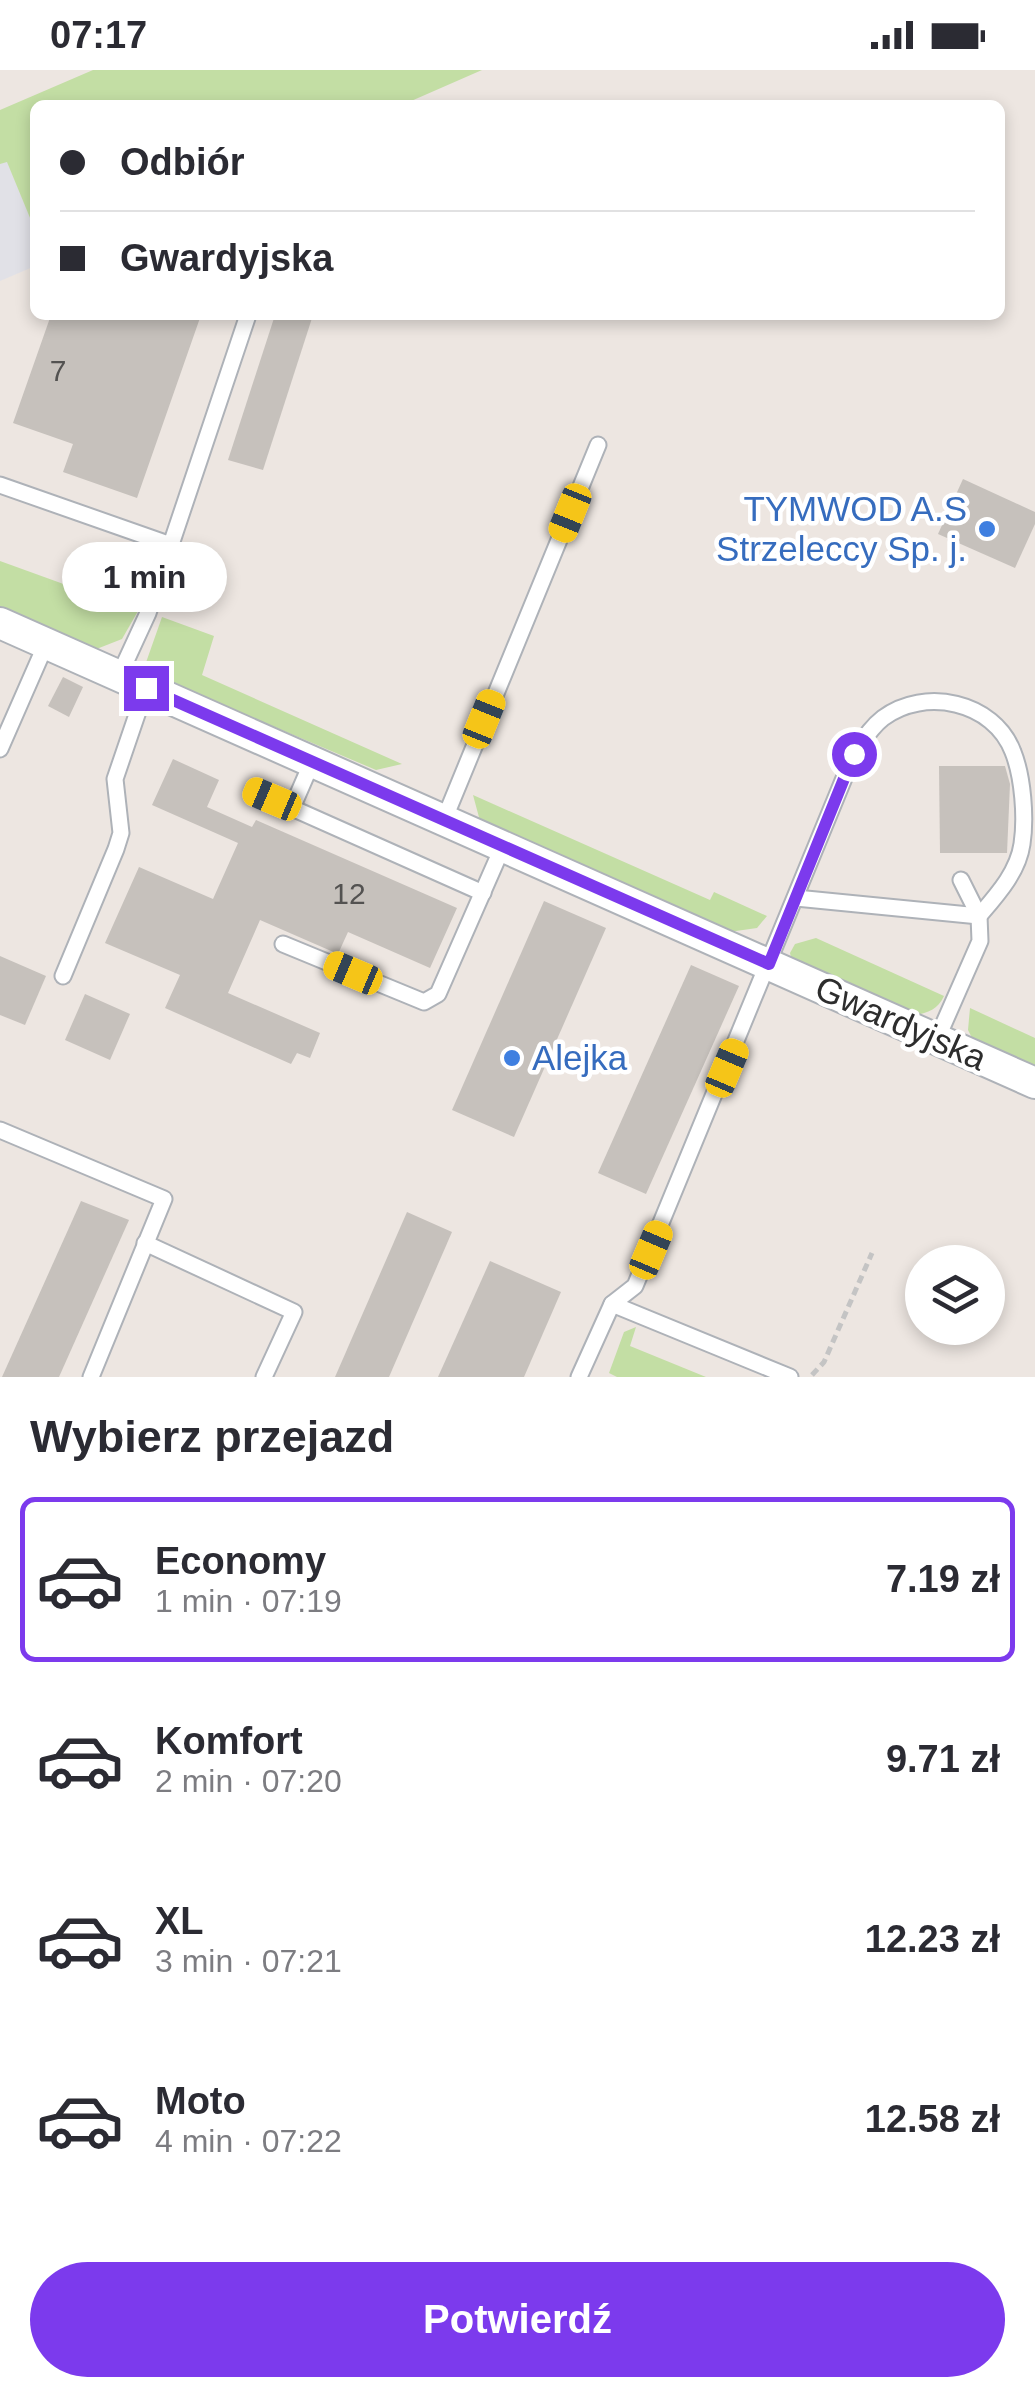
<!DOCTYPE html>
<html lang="pl">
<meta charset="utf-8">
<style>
:root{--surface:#fff;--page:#f2f2f3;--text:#2b2b33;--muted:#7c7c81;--line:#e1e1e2;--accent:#7c3aed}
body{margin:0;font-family:Helvetica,sans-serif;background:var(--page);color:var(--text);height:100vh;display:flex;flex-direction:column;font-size:38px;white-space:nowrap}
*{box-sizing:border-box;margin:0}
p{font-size:32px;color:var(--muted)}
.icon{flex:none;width:55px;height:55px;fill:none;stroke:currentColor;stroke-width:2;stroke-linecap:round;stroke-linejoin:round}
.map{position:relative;height:1307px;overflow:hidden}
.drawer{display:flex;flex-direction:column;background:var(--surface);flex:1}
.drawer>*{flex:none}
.top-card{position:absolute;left:30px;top:30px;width:975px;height:220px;border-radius:15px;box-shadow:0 5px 15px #0003;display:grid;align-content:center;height:220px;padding:0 30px;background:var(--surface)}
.fabs{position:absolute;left:905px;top:1175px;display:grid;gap:20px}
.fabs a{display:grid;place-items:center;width:100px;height:100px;border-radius:50%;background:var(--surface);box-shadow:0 5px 15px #0003;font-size:50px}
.end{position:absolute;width:45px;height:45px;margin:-22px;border:12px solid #7c3aed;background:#fff;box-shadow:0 0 0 5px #fff}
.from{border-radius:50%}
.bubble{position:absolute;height:70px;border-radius:35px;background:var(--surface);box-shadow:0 5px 15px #0003;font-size:32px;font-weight:800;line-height:70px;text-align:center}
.car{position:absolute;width:30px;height:60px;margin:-30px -15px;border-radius:12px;box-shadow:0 0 8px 2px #0007;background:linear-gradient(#f5c518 24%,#345 0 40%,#f5c518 0 76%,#345 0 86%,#f5c518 0)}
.top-card b{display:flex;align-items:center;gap:35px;height:95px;font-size:38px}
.top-card b+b{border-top:2px solid var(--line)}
.top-card i{width:25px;height:25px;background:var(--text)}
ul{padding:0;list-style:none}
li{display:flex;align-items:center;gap:30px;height:165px;margin:0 20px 15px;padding:0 10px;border:5px solid transparent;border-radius:15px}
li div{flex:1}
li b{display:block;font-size:38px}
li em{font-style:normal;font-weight:800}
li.on{border-color:var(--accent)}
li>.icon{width:90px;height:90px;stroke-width:1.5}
h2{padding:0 30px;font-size:45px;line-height:120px}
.cta{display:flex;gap:20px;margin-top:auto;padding:20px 30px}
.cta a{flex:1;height:115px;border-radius:60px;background:var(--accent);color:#fff;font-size:40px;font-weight:800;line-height:115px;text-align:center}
.status{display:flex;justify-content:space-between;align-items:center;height:70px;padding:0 50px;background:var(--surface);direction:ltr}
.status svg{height:28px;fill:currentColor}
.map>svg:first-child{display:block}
.industrial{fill:#e1e1e7}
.green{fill:#c3dea4}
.building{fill:#c6c1bc}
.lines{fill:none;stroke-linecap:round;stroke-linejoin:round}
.lane-casing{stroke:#aeb2b8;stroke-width:19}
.street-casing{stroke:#aeb2b8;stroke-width:34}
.path{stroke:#c4c4c4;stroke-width:5;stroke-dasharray:8 5;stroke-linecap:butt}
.lane{stroke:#fff;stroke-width:15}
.street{stroke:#fff;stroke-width:30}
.route{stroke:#7c3aed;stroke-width:12}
.shop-dot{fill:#3f7fe0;stroke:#fff;stroke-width:4}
.labels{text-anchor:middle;stroke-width:9;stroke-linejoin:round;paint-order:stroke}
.number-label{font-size:30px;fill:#535251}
.shop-label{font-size:35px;fill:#366cbe;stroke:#fff;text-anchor:end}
.street-label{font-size:35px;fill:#2d2d2d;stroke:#fff}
</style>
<div class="status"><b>07:17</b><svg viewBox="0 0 49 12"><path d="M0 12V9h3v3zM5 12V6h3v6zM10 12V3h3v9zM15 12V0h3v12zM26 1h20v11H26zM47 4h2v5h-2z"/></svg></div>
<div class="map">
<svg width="1035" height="1307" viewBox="0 0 1035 1307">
<rect width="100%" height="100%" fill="#ede6e1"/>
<polygon class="industrial" points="7,91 35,160 35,196 0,211 0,94"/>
<g class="green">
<polygon points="93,0 482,0 402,35 35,35 35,160 7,92 0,94 0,40"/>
<polygon points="0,491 138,541 122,569 94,580 0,538"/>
<polygon points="162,547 214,566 202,605 402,694 376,700 143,601"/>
<polygon points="473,725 710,830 714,822 767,846 757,858 729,862 480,751"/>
<path d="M816,868L944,926C938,939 928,943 915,945L792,891L790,883L795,874Z"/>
<polygon points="970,938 1035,968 1035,1000 974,972 968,960"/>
<polygon points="636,1257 630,1276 706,1307 617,1307 609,1303 624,1262"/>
</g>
<g class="building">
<polygon points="51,245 201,245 137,428 63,402 73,374 13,353"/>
<polygon points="275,245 313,245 263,400 228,390"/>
<polygon points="963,409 1035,442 1035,454 1015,498 938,464"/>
<polygon points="63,607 83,617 69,647 48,636"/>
<polygon points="173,689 219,710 207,737 252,757 256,750 457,838 430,898 348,862 338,884 260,850 228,923 320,963 310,988 297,983 291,994 165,938 180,905 105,873 139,797 213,829 238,773 152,735"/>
<polygon points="939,696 1005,696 1010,714 1007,783 940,783"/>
<polygon points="544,831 606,858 514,1067 452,1040"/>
<polygon points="0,886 46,906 25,955 0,945"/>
<polygon points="691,895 739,916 646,1124 598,1103"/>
<polygon points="85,924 130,944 110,990 65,970"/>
<polygon points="81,1131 129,1150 59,1307 2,1307"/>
<polygon points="407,1142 452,1162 389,1307 335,1307"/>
<polygon points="490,1191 561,1222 524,1307 438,1307"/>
</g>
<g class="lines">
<defs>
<g id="lane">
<polyline points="0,415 171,475"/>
<polyline points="119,606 148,543 248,245"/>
<polyline points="0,679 46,574"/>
<polyline points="254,721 483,823"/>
<polyline points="292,738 312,692"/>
<polyline points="444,750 598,375"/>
<polyline points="796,828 979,846"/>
<polyline points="283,874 424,932 438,924 503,776"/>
<polyline points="63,906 116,779 121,763 115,709 146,618"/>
<polyline points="937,969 980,871 979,846 961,810"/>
<polyline points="0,1060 164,1129 91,1307"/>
<polyline points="145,1173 294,1242 264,1307"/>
<polyline points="612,1234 790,1307"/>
<path d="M579,1307L612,1234L635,1216L854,684C863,671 870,658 883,648C924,617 994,631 1013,682C1023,707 1026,748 1022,774C1018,802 997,825 979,846"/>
</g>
<polyline id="street" points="0,553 1035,1013"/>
</defs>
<use href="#lane" class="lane-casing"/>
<use href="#street" class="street-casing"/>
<polyline class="path" points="812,1305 824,1292 872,1183"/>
<use href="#lane" class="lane"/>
<use href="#street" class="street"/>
</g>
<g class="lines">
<polyline class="route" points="146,618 769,894 854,684"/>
</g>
<g class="shop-dot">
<circle cx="987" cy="459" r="10"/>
<circle cx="512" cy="988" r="10"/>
</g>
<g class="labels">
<g class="number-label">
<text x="58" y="311">7</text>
<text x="349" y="834">12</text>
</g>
<g class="shop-label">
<text x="967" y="451">TYMWOD A.S<tspan x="967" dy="40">Strzeleccy Sp. j.</tspan></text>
<text x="532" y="1000" text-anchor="start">Alejka</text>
</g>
<g class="street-label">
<text transform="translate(901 953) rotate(24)" y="12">Gwardyjska</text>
</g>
</g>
</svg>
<div class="fabs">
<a><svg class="icon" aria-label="layers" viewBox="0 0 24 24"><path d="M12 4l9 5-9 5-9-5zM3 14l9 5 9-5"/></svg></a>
</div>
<i class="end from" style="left:854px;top:684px"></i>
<i class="end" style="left:146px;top:618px"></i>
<div class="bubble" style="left:62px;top:472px;width:165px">1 min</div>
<i class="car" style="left:570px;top:443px;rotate:202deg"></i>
<i class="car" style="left:484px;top:649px;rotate:22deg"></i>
<i class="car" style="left:272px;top:729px;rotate:293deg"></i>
<i class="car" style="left:353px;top:903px;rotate:293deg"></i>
<i class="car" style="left:727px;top:998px;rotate:23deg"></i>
<i class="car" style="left:651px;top:1180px;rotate:23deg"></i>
<div class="top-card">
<b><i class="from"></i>Odbiór</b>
<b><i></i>Gwardyjska</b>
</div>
</div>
<section class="drawer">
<h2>Wybierz przejazd</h2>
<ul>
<li class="on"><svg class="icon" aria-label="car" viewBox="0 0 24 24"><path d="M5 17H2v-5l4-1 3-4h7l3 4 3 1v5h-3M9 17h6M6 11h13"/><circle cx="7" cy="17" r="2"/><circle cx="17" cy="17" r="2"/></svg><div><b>Economy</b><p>1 min · 07:19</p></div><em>7.19 zł</em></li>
<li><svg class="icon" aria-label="car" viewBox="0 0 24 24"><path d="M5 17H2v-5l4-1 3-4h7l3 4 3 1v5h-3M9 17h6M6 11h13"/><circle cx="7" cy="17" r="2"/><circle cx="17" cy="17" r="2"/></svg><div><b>Komfort</b><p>2 min · 07:20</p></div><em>9.71 zł</em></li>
<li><svg class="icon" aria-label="car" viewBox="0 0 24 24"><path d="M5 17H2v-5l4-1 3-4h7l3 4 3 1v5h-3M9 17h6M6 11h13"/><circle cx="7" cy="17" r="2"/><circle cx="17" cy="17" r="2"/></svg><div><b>XL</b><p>3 min · 07:21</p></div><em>12.23 zł</em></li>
<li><svg class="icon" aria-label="car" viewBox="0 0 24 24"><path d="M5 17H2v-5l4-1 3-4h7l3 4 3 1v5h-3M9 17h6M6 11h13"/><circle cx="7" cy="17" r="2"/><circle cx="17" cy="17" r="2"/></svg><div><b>Moto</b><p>4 min · 07:22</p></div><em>12.58 zł</em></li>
</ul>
<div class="cta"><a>Potwierdź</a></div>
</section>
